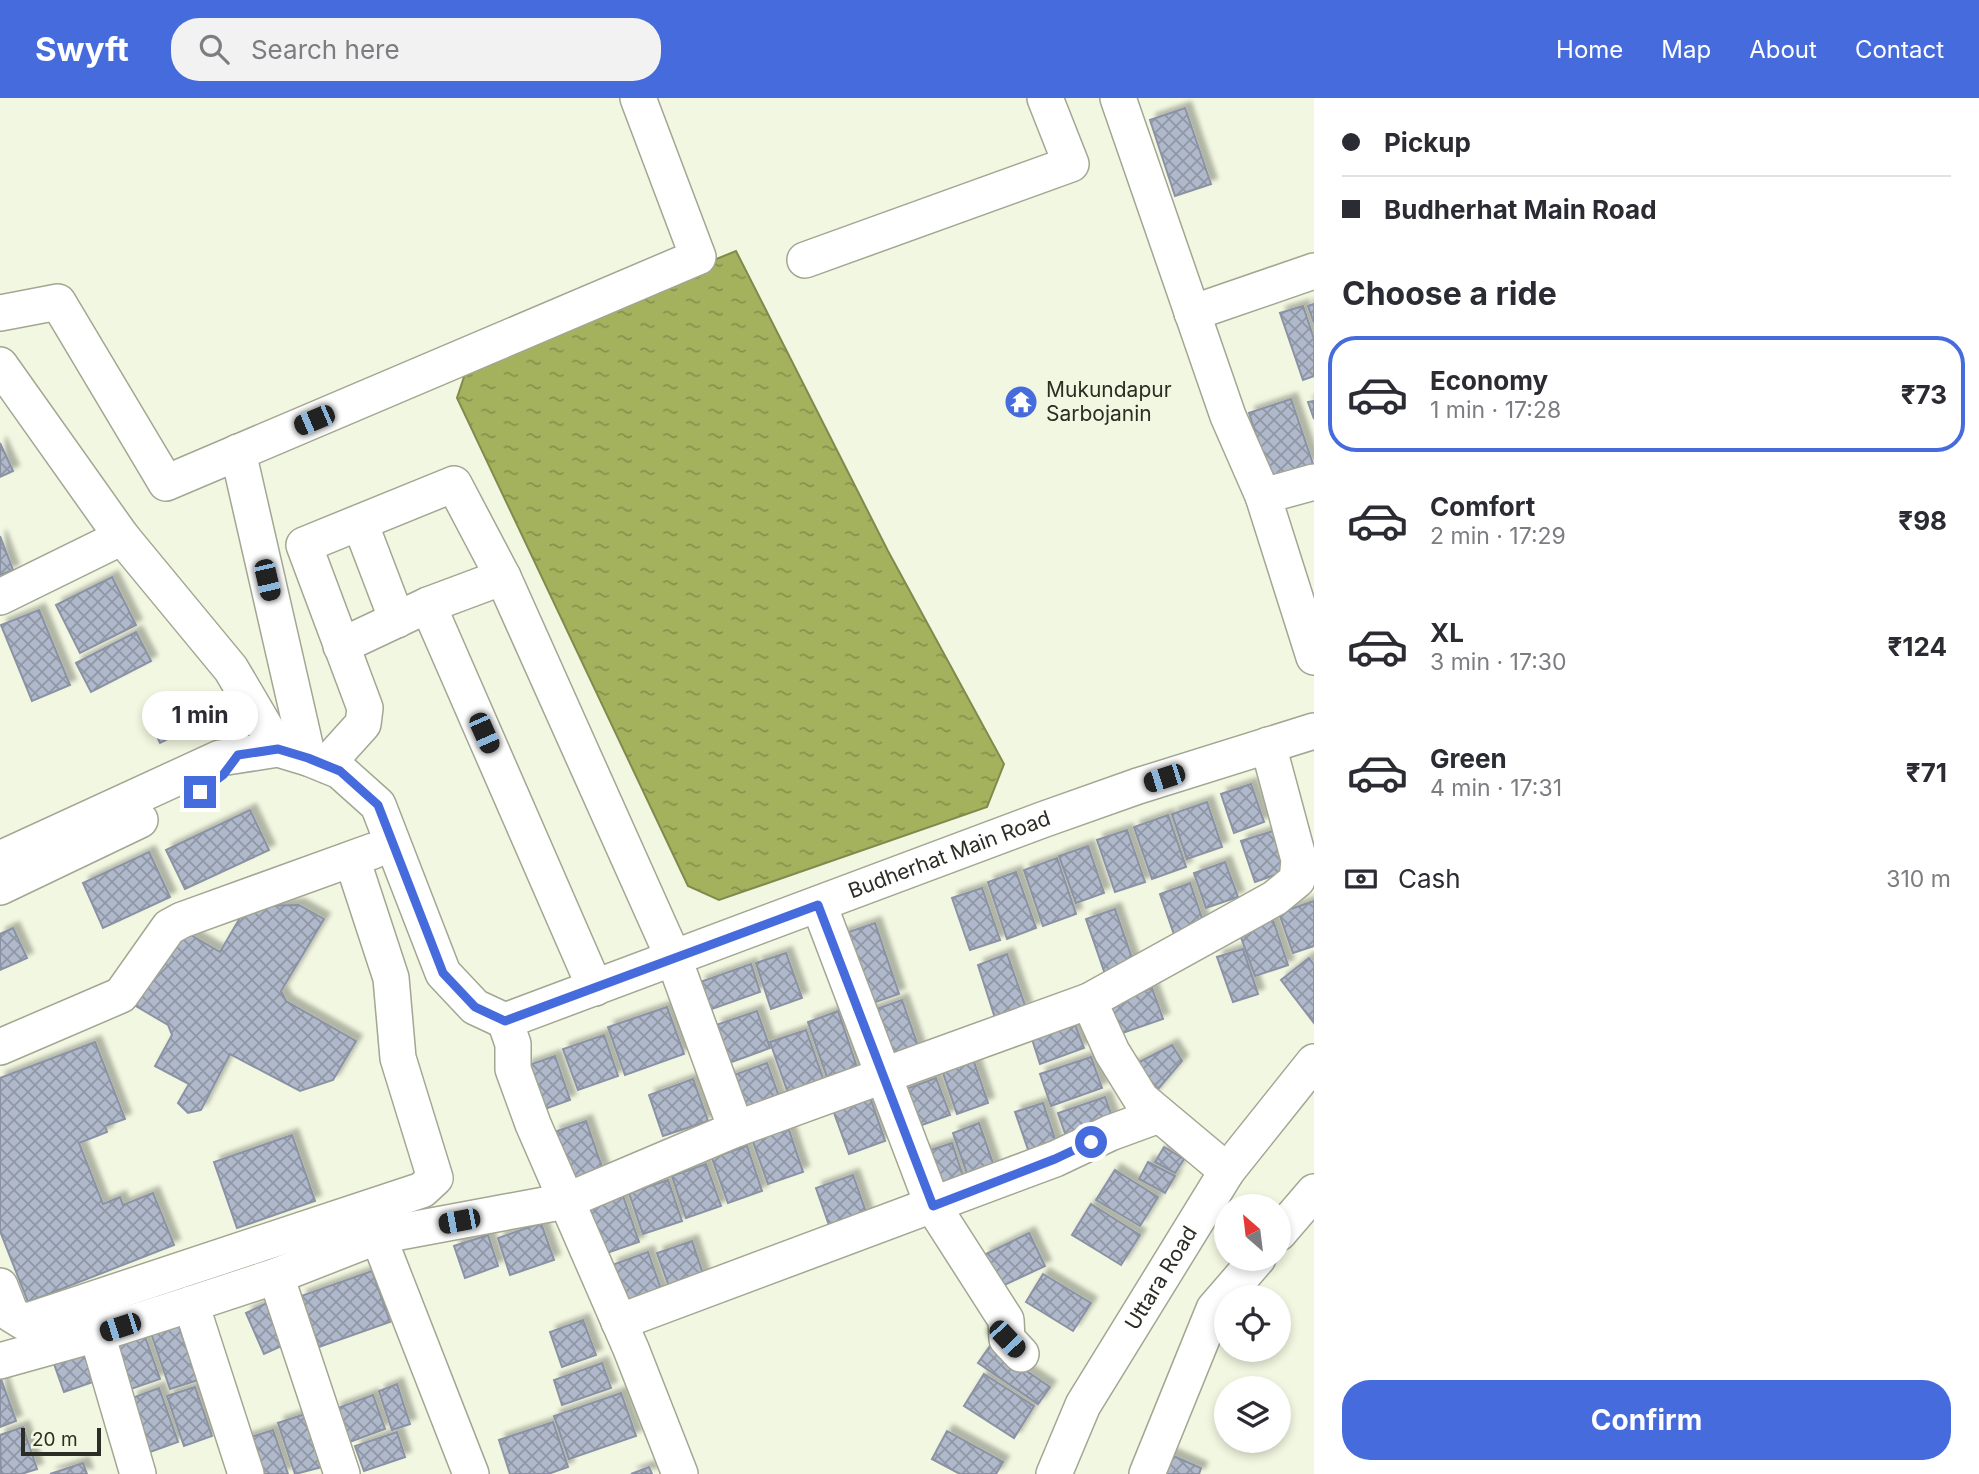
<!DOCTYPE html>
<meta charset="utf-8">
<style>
:root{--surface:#fff;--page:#f2f2f3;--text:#2b2b33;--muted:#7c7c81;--line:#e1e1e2;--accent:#466bdd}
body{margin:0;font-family:Inter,sans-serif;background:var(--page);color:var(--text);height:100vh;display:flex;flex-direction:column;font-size:26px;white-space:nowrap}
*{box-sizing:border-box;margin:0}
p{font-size:23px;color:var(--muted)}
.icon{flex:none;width:38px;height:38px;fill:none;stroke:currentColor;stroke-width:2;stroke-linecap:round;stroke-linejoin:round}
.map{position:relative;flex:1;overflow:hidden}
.details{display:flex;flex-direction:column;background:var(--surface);width:665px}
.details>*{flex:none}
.banner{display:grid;align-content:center;height:154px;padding:0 28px;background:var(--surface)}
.needle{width:46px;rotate:332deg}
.fabs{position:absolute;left:1214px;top:1096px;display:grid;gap:14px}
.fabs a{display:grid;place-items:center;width:77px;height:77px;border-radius:50%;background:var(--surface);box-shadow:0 4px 10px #0003;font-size:35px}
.scale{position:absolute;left:21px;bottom:18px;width:80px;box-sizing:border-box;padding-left:7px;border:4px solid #2c2d25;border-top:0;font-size:19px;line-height:24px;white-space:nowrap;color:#2c2d25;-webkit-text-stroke:5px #f2f7e1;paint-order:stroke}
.end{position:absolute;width:32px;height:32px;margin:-16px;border:9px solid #466bdd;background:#fff;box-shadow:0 0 0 4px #fff}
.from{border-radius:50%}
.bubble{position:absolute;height:49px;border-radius:24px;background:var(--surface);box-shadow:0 4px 10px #0003;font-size:23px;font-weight:700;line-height:49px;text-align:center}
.car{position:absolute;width:21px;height:42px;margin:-21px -10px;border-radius:9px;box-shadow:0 0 5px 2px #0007;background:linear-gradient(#222 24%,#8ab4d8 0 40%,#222 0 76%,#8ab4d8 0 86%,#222 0)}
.banner b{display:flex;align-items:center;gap:24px;height:66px;font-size:26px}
.banner b+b{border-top:2px solid var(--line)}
.banner i{width:18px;height:18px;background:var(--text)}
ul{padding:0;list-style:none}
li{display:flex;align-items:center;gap:21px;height:116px;margin:0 14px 10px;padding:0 14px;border:4px solid transparent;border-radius:28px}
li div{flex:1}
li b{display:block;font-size:26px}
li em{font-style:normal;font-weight:700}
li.active{border-color:var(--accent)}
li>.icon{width:63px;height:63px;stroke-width:1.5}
h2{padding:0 28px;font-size:32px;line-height:84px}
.pay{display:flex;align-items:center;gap:18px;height:77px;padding:0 28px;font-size:26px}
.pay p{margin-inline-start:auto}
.button{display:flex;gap:14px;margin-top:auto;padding:14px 28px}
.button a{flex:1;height:80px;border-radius:28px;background:var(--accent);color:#fff;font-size:28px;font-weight:700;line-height:80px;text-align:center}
header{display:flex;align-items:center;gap:42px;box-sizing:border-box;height:98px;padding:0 35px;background:var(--accent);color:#fff}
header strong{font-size:33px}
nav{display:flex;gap:38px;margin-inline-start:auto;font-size:24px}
.search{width:490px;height:63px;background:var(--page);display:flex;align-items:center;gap:18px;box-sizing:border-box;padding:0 24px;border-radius:28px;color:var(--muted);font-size:26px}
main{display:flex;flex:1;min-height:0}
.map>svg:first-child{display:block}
.water{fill:url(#water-ripples);stroke:#818a4c;stroke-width:2}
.building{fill:url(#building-cross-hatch);stroke:#8a92a4;stroke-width:2;filter:url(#shadow)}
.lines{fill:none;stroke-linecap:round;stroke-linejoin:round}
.minor-casing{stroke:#a2a692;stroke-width:38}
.minor{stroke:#fff;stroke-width:35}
.route{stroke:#466bdd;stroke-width:9}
.labels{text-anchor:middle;stroke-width:7;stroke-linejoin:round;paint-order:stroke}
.poi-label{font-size:21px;fill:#2c2d25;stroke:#f2f7e1;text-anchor:start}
.street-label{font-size:21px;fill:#2c2d25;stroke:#f2f7e1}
</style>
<header>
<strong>Swyft</strong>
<div class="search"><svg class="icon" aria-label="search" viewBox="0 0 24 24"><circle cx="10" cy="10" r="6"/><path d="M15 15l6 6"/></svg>Search here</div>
<nav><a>Home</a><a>Map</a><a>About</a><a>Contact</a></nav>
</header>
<main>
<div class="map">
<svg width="1314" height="1376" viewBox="0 0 1314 1376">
<defs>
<pattern id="water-ripples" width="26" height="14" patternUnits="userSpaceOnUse" patternTransform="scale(1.75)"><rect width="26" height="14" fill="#a5b25d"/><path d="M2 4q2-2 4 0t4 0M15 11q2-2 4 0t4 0" fill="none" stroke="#87914d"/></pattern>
<pattern id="building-cross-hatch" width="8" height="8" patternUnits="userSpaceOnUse" patternTransform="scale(1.75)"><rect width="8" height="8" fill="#b0b9cc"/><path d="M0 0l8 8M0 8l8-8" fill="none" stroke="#8f97a5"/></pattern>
<filter id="shadow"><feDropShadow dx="6" dy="-6" stdDeviation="2" flood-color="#0004"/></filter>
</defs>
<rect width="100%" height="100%" fill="#f2f7e1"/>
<polygon class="water" points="736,153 888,453 1004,666 987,709 719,802 688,788 457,300 470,261"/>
<g class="building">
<polygon points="1185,10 1211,86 1175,98 1150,22"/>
<polygon points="1314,206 1314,225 1308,208"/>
<polygon points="1303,208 1314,241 1314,278 1303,282 1280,215"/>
<polygon points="1291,301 1313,366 1270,380 1249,315"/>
<polygon points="1314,303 1314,321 1308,304"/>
<polygon points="0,345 13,373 0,379"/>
<polygon points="0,438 13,472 0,477"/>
<polygon points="112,479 136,527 80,555 56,507"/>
<polygon points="39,512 70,587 32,603 1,527"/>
<polygon points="136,534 151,563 91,594 76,565"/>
<polygon points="195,604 205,622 160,645 151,626"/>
<polygon points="1251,686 1264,724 1234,735 1221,696"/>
<polygon points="1207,704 1222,749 1187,761 1172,716"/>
<polygon points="250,712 269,752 185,791 166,752"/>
<polygon points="1168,717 1186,769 1152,781 1134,729"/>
<polygon points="1127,732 1145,784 1115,794 1097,742"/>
<polygon points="1273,733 1286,773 1255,784 1241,743"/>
<polygon points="1088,748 1104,795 1076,805 1059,758"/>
<polygon points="149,754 170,799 103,830 83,785"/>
<polygon points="1057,760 1076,816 1043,828 1024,772"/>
<polygon points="1225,764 1238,799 1206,810 1194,775"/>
<polygon points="1016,774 1036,830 1007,841 988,784"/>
<polygon points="1190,785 1207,835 1177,845 1160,796"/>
<polygon points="982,790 1000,842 970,852 952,800"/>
<polygon points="1314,803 1314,848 1293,855 1279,815"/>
<polygon points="299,807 324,821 281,893 286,903 356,943 333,982 300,993 230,956 201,1012 188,1015 178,1005 189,986 155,968 172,937 168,927 134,907 179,830 220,854 247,808"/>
<polygon points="1115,811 1134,866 1105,876 1086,821"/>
<polygon points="1272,819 1288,867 1255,878 1238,831"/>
<polygon points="875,825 899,896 864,908 840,837"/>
<polygon points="13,830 27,860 0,872 0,836"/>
<polygon points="1243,851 1258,896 1233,904 1217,859"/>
<polygon points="786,855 802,900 771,911 756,865"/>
<polygon points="1007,856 1026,910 995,920 978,867"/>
<polygon points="1309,860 1314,867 1314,925 1281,882"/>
<polygon points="751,866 760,894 709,912 700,884"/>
<polygon points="1152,890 1163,921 1111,939 1100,908"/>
<polygon points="902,902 919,951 885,963 868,914"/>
<polygon points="667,909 684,956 625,977 608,929"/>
<polygon points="757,913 770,950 729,965 716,927"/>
<polygon points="838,913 858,972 828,982 808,924"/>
<polygon points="1074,924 1084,950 1040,966 1031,938"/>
<polygon points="806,932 825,986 789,998 770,944"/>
<polygon points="604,937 618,978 578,992 563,951"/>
<polygon points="95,944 125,1021 105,1028 107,1034 79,1045 103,1106 120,1099 123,1107 153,1095 174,1147 28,1204 0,1133 0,980"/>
<polygon points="1172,947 1182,963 1147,1004 1126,971"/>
<polygon points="555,958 570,1002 542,1012 526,968"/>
<polygon points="1091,959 1102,990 1051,1008 1040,976"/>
<polygon points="973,961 988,1005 957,1016 942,972"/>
<polygon points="767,965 782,1007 738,1022 723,981"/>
<polygon points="936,980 950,1017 911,1031 898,994"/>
<polygon points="693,981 708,1023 663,1038 649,997"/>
<polygon points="870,999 885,1043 849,1056 833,1012"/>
<polygon points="1105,999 1115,1027 1068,1044 1058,1015"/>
<polygon points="1043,1005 1059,1053 1032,1063 1015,1014"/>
<polygon points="586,1023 603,1072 571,1083 554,1034"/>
<polygon points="979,1025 996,1074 970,1084 953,1035"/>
<polygon points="788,1029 803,1074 768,1086 752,1041"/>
<polygon points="292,1037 315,1103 237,1130 214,1064"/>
<polygon points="952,1045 965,1084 935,1094 922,1055"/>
<polygon points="747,1048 762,1093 728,1105 712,1060"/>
<polygon points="1164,1049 1184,1061 1175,1075 1155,1064"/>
<polygon points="1148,1064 1175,1078 1165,1095 1139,1081"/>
<polygon points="706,1066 721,1108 686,1120 672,1078"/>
<polygon points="1115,1072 1158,1099 1140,1128 1096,1102"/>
<polygon points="853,1077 867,1117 830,1130 816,1090"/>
<polygon points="668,1082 682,1123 643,1136 629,1095"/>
<polygon points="623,1098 639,1144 598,1158 583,1112"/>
<polygon points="1091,1106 1140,1137 1121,1167 1072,1137"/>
<polygon points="541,1125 554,1162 510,1177 498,1140"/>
<polygon points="1029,1135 1045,1168 1000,1189 984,1157"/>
<polygon points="488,1137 498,1168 465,1180 454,1148"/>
<polygon points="692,1143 705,1182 671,1194 657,1155"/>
<polygon points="648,1154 663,1197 626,1209 612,1167"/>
<polygon points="372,1173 390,1224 319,1249 301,1198"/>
<polygon points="1043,1176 1091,1205 1073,1233 1026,1204"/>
<polygon points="269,1204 288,1245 264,1256 246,1215"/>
<polygon points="583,1222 596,1257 562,1269 550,1234"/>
<polygon points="178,1226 198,1282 170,1291 151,1235"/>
<polygon points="144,1236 160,1281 125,1293 109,1248"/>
<polygon points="990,1248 1050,1289 1038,1306 978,1265"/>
<polygon points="88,1251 99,1282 64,1294 53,1263"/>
<polygon points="602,1265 611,1290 562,1307 554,1282"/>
<polygon points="984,1276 1034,1308 1014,1340 964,1308"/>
<polygon points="1,1281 16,1323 0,1329 0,1282"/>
<polygon points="397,1286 410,1326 392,1332 379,1293"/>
<polygon points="195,1289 212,1338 184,1348 167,1298"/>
<polygon points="159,1290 178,1344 150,1354 132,1300"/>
<polygon points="621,1295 636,1338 569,1361 554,1318"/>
<polygon points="373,1297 385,1331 347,1345 335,1311"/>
<polygon points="305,1316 322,1369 295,1376 278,1325"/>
<polygon points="553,1324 568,1369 548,1376 510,1376 499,1342"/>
<polygon points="23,1329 37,1371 21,1376 1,1376 0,1337"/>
<polygon points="273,1332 288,1376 254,1376 242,1342"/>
<polygon points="947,1333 1003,1364 996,1376 960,1376 932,1361"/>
<polygon points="397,1334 405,1359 364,1373 355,1348"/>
<polygon points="1169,1356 1201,1370 1199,1376 1160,1376"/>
<polygon points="83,1365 87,1376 50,1376"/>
<polygon points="649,1369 652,1376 631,1376"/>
</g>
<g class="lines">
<defs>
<g id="minor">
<polyline points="1118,0 1228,318 1263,398 1314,559"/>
<polyline points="805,162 1071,66 1045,0"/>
<polyline points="0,215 58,204 166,385 698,159 638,0"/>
<polyline points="1192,215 1314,173"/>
<polyline points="0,267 122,439 231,571 278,651"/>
<polyline points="238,354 308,660"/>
<polyline points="1263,398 1314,384"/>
<polyline points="360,425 397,522"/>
<polyline points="0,499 122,439"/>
<polyline points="428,507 595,890"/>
<polyline points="341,548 428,507 503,479"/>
<polyline points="326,667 363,626 365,610 304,447 454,386 503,479 674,861 736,1031"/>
<path id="s1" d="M0,761L220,660L278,651L308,660L340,673L378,707L443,875L475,909L505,923L1042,722L1138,688L1314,633"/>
<polyline points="0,789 140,722"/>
<polyline points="819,807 933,1108 1006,1222 1007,1241 1021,1256"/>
<polyline points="1089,903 1112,954 1141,1001 1227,1073"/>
<polyline points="505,923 513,946 513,971 533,1026 631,1251 680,1376"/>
<polyline points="0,949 121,897 169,829 182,822 373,753"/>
<polyline points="1279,1135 1314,1094"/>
<polyline points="378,1138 471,1376"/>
<polyline points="276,1178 342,1376"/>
<polyline points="0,1188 11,1216 24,1224 422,1092 435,1080 398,960 391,880 352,761"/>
<polyline points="191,1206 246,1376"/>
<polyline points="619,1224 1055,1061 1110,1035 1159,1017"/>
<polyline points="97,1236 138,1376"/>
<polyline points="0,1263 97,1236 191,1206 276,1178 378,1138 566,1103 736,1031 1089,903 1275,800 1297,782 1299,762 1268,647"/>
<path id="s2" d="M1054,1376L1083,1307L1227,1073L1314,964"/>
<polyline points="1147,1376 1214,1211 1258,1160"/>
</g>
</defs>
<use href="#minor" class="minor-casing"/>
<use href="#minor" class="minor"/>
</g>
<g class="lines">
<polyline class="route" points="200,694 223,677 238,657 278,651 308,660 340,673 378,707 443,875 475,909 505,923 818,807 933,1108 1055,1061 1091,1044"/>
</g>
<defs>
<symbol id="temple-disc" viewBox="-11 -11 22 22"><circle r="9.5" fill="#466bdd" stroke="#f2f7e1"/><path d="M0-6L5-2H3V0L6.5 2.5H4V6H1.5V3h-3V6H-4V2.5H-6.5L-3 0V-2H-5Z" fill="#fff"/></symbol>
</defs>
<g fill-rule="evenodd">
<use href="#temple-disc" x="1002" y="285" width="38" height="38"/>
</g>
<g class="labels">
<g class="poi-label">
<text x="1046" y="299">Mukundapur<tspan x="1046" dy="24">Sarbojanin</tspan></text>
</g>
<g class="street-label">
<text dy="7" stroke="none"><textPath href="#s1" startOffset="1152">Budherhat Main Road</textPath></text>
<text dy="7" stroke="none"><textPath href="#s2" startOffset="224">Uttara Road</textPath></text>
</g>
</g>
</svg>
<div class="fabs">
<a><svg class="needle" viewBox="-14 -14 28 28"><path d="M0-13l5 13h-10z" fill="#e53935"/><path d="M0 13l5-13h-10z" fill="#7c7c81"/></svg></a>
<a><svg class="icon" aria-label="locate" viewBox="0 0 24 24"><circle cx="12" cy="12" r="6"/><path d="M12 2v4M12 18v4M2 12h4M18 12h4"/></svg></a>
<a><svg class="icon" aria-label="layers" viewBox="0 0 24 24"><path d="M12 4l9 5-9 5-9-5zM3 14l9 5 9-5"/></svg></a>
</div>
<div class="scale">20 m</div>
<i class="end from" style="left:1091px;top:1044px"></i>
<i class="end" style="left:200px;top:694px"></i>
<div class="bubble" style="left:142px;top:593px;width:116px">1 min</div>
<i class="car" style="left:314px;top:322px;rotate:247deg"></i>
<i class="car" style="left:267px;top:482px;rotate:167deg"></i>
<i class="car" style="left:484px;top:635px;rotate:156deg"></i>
<i class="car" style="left:1164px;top:680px;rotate:252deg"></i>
<i class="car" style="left:459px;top:1123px;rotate:259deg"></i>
<i class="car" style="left:120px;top:1229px;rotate:252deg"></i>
<i class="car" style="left:1007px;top:1241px;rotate:137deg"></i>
</div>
<section class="details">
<div class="banner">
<b><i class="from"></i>Pickup</b>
<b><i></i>Budherhat Main Road</b>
</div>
<h2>Choose a ride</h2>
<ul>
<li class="active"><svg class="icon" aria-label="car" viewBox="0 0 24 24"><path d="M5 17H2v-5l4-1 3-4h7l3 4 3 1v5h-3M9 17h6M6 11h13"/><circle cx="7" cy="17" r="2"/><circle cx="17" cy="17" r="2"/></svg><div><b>Economy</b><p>1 min · 17:28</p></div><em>₹73</em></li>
<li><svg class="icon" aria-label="car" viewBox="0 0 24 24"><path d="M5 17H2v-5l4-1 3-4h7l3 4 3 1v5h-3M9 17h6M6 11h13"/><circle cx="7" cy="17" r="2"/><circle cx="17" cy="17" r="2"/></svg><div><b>Comfort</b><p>2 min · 17:29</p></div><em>₹98</em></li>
<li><svg class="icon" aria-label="car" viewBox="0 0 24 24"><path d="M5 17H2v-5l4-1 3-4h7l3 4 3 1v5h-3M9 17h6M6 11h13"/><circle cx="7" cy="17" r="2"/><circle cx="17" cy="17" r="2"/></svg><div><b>XL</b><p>3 min · 17:30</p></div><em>₹124</em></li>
<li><svg class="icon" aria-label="car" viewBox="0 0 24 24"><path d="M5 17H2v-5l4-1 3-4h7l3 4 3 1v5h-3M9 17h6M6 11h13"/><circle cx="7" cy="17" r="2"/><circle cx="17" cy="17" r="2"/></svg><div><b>Green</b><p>4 min · 17:31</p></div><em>₹71</em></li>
</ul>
<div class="pay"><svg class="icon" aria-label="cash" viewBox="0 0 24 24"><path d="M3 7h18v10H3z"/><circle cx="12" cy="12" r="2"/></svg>Cash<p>310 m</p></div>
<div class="button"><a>Confirm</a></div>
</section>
</main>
